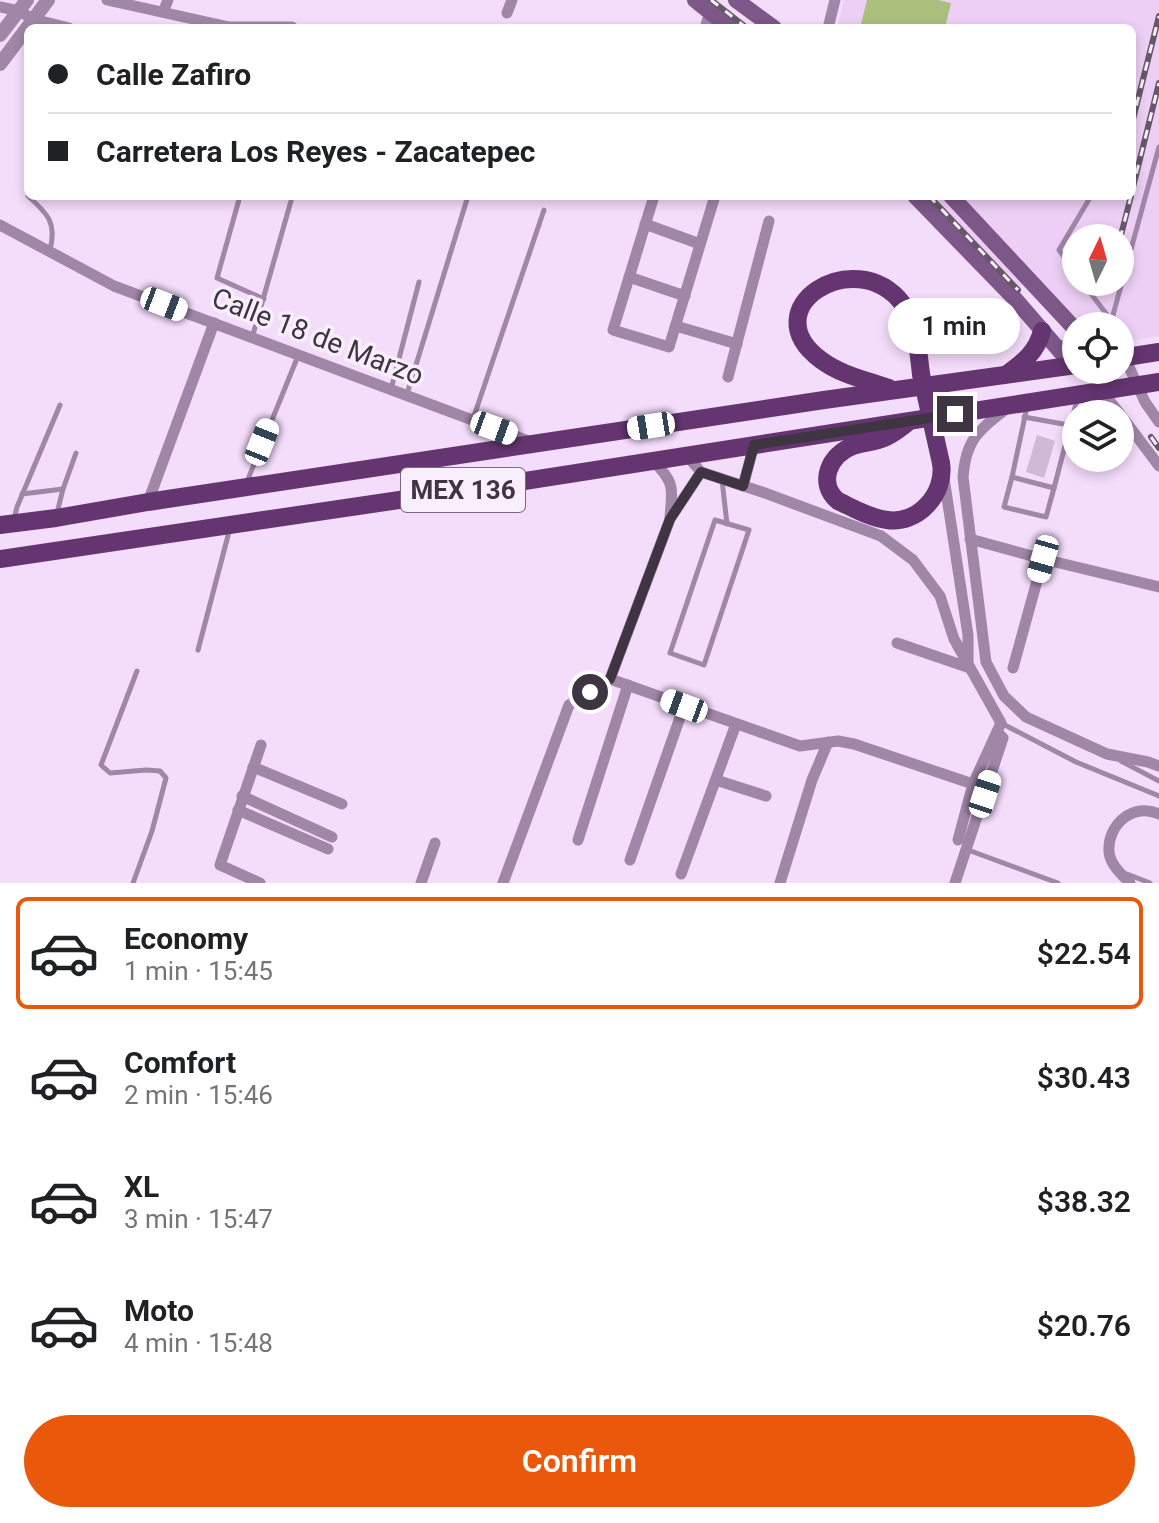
<!DOCTYPE html>
<meta charset="utf-8">
<style>
:root{--surface:#fff;--page:#f6f6f6;--text:#202124;--muted:#757577;--line:#e0e0e0;--accent:#ea580c}
body{margin:0;font-family:Roboto,sans-serif;background:var(--page);color:var(--text);height:100vh;display:flex;flex-direction:column;font-size:30px;white-space:nowrap}
*{box-sizing:border-box;margin:0}
p{font-size:26px;color:var(--muted)}
.icon{flex:none;width:44px;height:44px;fill:none;stroke:currentColor;stroke-width:2;stroke-linecap:round;stroke-linejoin:round}
.map{position:relative;height:883px;overflow:hidden}
.sheet{display:flex;flex-direction:column;background:var(--surface);flex:1}
.sheet>*{flex:none}
.top-card{position:absolute;left:24px;top:24px;width:1112px;height:176px;border-radius:12px;box-shadow:0 4px 12px #0003;display:grid;align-content:center;height:176px;padding:0 24px;background:var(--surface)}
.needle{width:52px;rotate:5deg}
.tools{position:absolute;left:1062px;top:224px;display:grid;gap:16px}
.tools a{display:grid;place-items:center;width:72px;height:72px;border-radius:50%;background:var(--surface);box-shadow:0 4px 12px #0003;font-size:40px}
.end{position:absolute;width:36px;height:36px;margin:-18px;border:10px solid #3f3542;background:#fff;box-shadow:0 0 0 4px #fff}
.from{border-radius:50%}
.bubble{position:absolute;height:56px;border-radius:28px;background:var(--surface);box-shadow:0 4px 12px #0003;font-size:26px;font-weight:600;line-height:56px;text-align:center}
.car{position:absolute;width:24px;height:48px;margin:-24px -12px;border-radius:10px;box-shadow:0 0 6px 2px #0007;background:linear-gradient(#fff 24%,#345 0 40%,#fff 0 76%,#345 0 86%,#fff 0)}
.top-card b{display:flex;align-items:center;gap:28px;height:76px;font-size:30px}
.top-card b+b{border-top:2px solid var(--line)}
.top-card i{width:20px;height:20px;background:var(--text)}
ul{padding:14px 0 0;list-style:none}
li{display:flex;align-items:center;gap:24px;height:112px;margin:0 16px 12px;padding:0 8px;border:4px solid transparent;border-radius:12px}
li div{flex:1}
li b{display:block;font-size:30px}
li em{font-style:normal;font-weight:600}
li.current{border-color:var(--accent)}
li>.icon{width:72px;height:72px;stroke-width:1.5}
.cta{display:flex;gap:16px;margin-top:auto;padding:16px 24px}
.cta a{flex:1;height:92px;border-radius:48px;background:var(--accent);color:#fff;font-size:32px;font-weight:600;line-height:92px;text-align:center}
.map>svg:first-child{display:block}
.built{fill:#edcff5;fill-rule:evenodd}
.green{fill:#aabf7c}
.building{fill:#d0b8d7}
.lines{fill:none;stroke-linecap:round;stroke-linejoin:round}
.service{stroke:#a086a7;stroke-width:5}
.minor{stroke:#a086a7;stroke-width:11}
.tertiary{stroke:#a086a7;stroke-width:14}
.secondary{stroke:#7d5788;stroke-width:16}
.primary{stroke:#643571;stroke-width:18}
.rail-casing{stroke:#655868;stroke-width:6}
.rail{stroke:#f9effc;stroke-width:3;stroke-dasharray:9;stroke-linecap:butt}
.primary-bridge{stroke:#643571;stroke-width:18}
.route{stroke:#3f3542;stroke-width:10}
.labels{text-anchor:middle;stroke-width:7;stroke-linejoin:round;paint-order:stroke}
.shield{fill:#f9effc;stroke:#776d7a;stroke-width:2}
.shield-label{font-size:26px;font-weight:bold;fill:#3f3542}
.street-label{font-size:28px;fill:#3f3542;stroke:#f9effc}
</style>
<div class="map">
<svg width="1159" height="883" viewBox="0 0 1159 883">
<rect width="100%" height="100%" fill="#f4dcfb"/>
<g class="built">
<path d="M844,0H1159V336L1120,342V326H1084L960,196H1132V28H837ZM1076,238H1120V282H1076Z"/>
<polygon points="926,196 941,196 1024,284 1017,291"/>
</g>
<polygon class="green" points="867,0 938,0 951,3 945,28 860,28"/>
<polygon class="building" points="1037,435 1055,441 1044,478 1026,472"/>
<g class="lines">
<g class="service">
<path d="M28,196C48,214 57,223 50,250"/>
<polyline points="240,196 217,278 264,299"/>
<polyline points="1076,273 1059,250 1091,196"/>
<polyline points="1082,282 1111,320"/>
<polyline points="1110,326 1159,147"/>
<polyline points="252,338 291,201 291,196"/>
<polyline points="391,389 419,282"/>
<polyline points="407,394 468,196"/>
<polyline points="1027,407 1012,477 1054,488 1077,400"/>
<polyline points="1024,417 1069,425"/>
<polyline points="473,419 544,210"/>
<polyline points="1012,477 1004,507 1046,517 1054,488"/>
<polyline points="722,480 727,524"/>
<polyline points="246,484 298,356"/>
<polyline points="22,494 63,489"/>
<polyline points="57,513 63,489 76,453"/>
<polyline points="14,519 17,507 60,405"/>
<polygon points="715,520 749,530 704,665 670,653"/>
<polyline points="198,650 230,528"/>
<polyline points="1001,723 1076,762 1159,796"/>
<polyline points="1121,761 1159,781"/>
<polyline points="968,850 1058,883"/>
<polyline points="1127,874 1150,883"/>
<polyline points="133,883 152,831 166,778 160,771 146,770 110,773 101,765 137,671"/>
</g>
<g class="minor">
<polyline points="107,0 229,27 292,27"/>
<polyline points="0,7 19,11 33,19 69,28"/>
<polyline points="163,12 168,0"/>
<polyline points="507,13 512,0"/>
<polyline points="705,28 710,12"/>
<polyline points="828,28 835,0"/>
<polyline points="654,196 613,330 669,347 714,199"/>
<polyline points="645,224 700,244"/>
<polyline points="0,225 114,286 531,442"/>
<polyline points="629,277 685,296"/>
<polyline points="676,326 737,344"/>
<polyline points="1125,358 1145,402 1159,422"/>
<polyline points="728,377 769,221"/>
<polyline points="1101,390 1120,414"/>
<path d="M1006,409C978,431 966,439 963,477L986,662L1004,696L1026,717L1107,754L1148,762L1159,766"/>
<polyline points="1120,414 1159,466"/>
<polyline points="687,456 701,472 762,492 881,536 913,560 940,596 954,639 1001,723 973,784 958,840"/>
<path d="M653,461C676,483 672,489 670,518"/>
<polyline points="944,478 968,635 968,663"/>
<polyline points="743,486 754,445"/>
<polyline points="148,502 214,323"/>
<polyline points="970,539 1043,559 1159,587"/>
<polyline points="897,643 970,668"/>
<polyline points="1013,668 1043,559"/>
<polyline points="610,679 800,746 838,741 854,744 973,784"/>
<polyline points="253,767 342,804"/>
<polyline points="716,780 766,796"/>
<polyline points="242,796 332,837"/>
<polyline points="238,810 328,849"/>
<polyline points="578,840 628,685"/>
<polyline points="630,860 684,706"/>
<polyline points="681,874 736,724"/>
<polyline points="260,883 220,865 261,745"/>
<polyline points="421,883 435,843"/>
<polyline points="503,883 569,705 610,679 670,519 701,472"/>
<polyline points="780,883 812,780 828,742"/>
<polyline points="955,883 1003,738 997,732"/>
<path d="M1130,883C1121,874 1110,864 1109,852C1107,824 1134,802 1159,814"/>
</g>
<g class="tertiary">
<polyline points="0,35 27,0"/>
<polyline points="0,64 48,0"/>
<path d="M1057,348C1066,347 1073,346 1076,336"/>
</g>
<g class="secondary">
<polyline points="695,0 730,28"/>
<polyline points="736,0 774,28"/>
<polyline points="915,196 1015,299 1072,365"/>
<polyline points="951,196 1076,330"/>
</g>
<g class="primary">
<polyline points="1120,358 1159,352"/>
<path d="M1007,374C1024,362 1037,351 1042,331"/>
<path d="M889,388C866,380 841,375 821,360C751,308 855,243 902,303C917,323 918,351 921,374"/>
<path d="M906,424C899,429 892,435 884,438C874,443 863,442 853,446C829,454 817,484 838,501C853,508 870,518 887,520C918,525 946,493 941,463"/>
<polyline points="0,525 56,518 148,502 824,400 1076,365"/>
<polyline points="0,559 467,490 1159,382"/>
</g>
<defs>
<g id="rail">
<polyline points="711,0 747,28"/>
<polyline points="1132,123 1159,16"/>
<polyline points="1132,191 1159,83"/>
<polyline points="929,196 1018,290"/>
<polyline points="1120,239 1131,196"/>
<polyline points="1151,437 1159,448"/>
</g>
</defs>
<use href="#rail" class="rail-casing"/>
<use href="#rail" class="rail"/>
<polyline class="primary-bridge" points="921,374 941,463"/>
</g>
<g class="lines">
<polyline class="route" points="590,692 610,679 670,519 701,472 743,486 754,445 955,414"/>
</g>
<g class="labels">
<rect class="shield" x="401" y="468" width="124" height="44" rx="6"/>
<g class="shield-label">
<text x="463" y="499">MEX 136</text>
</g>
<g class="street-label">
<text transform="translate(318 336) rotate(21)" y="10">Calle 18 de Marzo</text>
</g>
</g>
</svg>
<div class="tools">
<a><svg class="needle" viewBox="-14 -14 28 28"><path d="M0-13l5 13h-10z" fill="#e53935"/><path d="M0 13l5-13h-10z" fill="#757577"/></svg></a>
<a><svg class="icon" aria-label="locate" viewBox="0 0 24 24"><circle cx="12" cy="12" r="6"/><path d="M12 2v4M12 18v4M2 12h4M18 12h4"/></svg></a>
<a><svg class="icon" aria-label="layers" viewBox="0 0 24 24"><path d="M12 4l9 5-9 5-9-5zM3 14l9 5 9-5"/></svg></a>
</div>
<i class="end from" style="left:590px;top:692px"></i>
<i class="end" style="left:955px;top:414px"></i>
<div class="bubble" style="left:888px;top:298px;width:132px">1 min</div>
<i class="car" style="left:164px;top:304px;rotate:111deg"></i>
<i class="car" style="left:651px;top:426px;rotate:261deg"></i>
<i class="car" style="left:494px;top:428px;rotate:110deg"></i>
<i class="car" style="left:262px;top:442px;rotate:22deg"></i>
<i class="car" style="left:1043px;top:559px;rotate:196deg"></i>
<i class="car" style="left:684px;top:706px;rotate:290deg"></i>
<i class="car" style="left:985px;top:794px;rotate:18deg"></i>
<div class="top-card">
<b><i class="from"></i>Calle Zafiro</b>
<b><i></i>Carretera Los Reyes - Zacatepec</b>
</div>
</div>
<section class="sheet">
<ul>
<li class="current"><svg class="icon" aria-label="car" viewBox="0 0 24 24"><path d="M5 17H2v-5l4-1 3-4h7l3 4 3 1v5h-3M9 17h6M6 11h13"/><circle cx="7" cy="17" r="2"/><circle cx="17" cy="17" r="2"/></svg><div><b>Economy</b><p>1 min · 15:45</p></div><em>$22.54</em></li>
<li><svg class="icon" aria-label="car" viewBox="0 0 24 24"><path d="M5 17H2v-5l4-1 3-4h7l3 4 3 1v5h-3M9 17h6M6 11h13"/><circle cx="7" cy="17" r="2"/><circle cx="17" cy="17" r="2"/></svg><div><b>Comfort</b><p>2 min · 15:46</p></div><em>$30.43</em></li>
<li><svg class="icon" aria-label="car" viewBox="0 0 24 24"><path d="M5 17H2v-5l4-1 3-4h7l3 4 3 1v5h-3M9 17h6M6 11h13"/><circle cx="7" cy="17" r="2"/><circle cx="17" cy="17" r="2"/></svg><div><b>XL</b><p>3 min · 15:47</p></div><em>$38.32</em></li>
<li><svg class="icon" aria-label="car" viewBox="0 0 24 24"><path d="M5 17H2v-5l4-1 3-4h7l3 4 3 1v5h-3M9 17h6M6 11h13"/><circle cx="7" cy="17" r="2"/><circle cx="17" cy="17" r="2"/></svg><div><b>Moto</b><p>4 min · 15:48</p></div><em>$20.76</em></li>
</ul>
<div class="cta"><a>Confirm</a></div>
</section>
